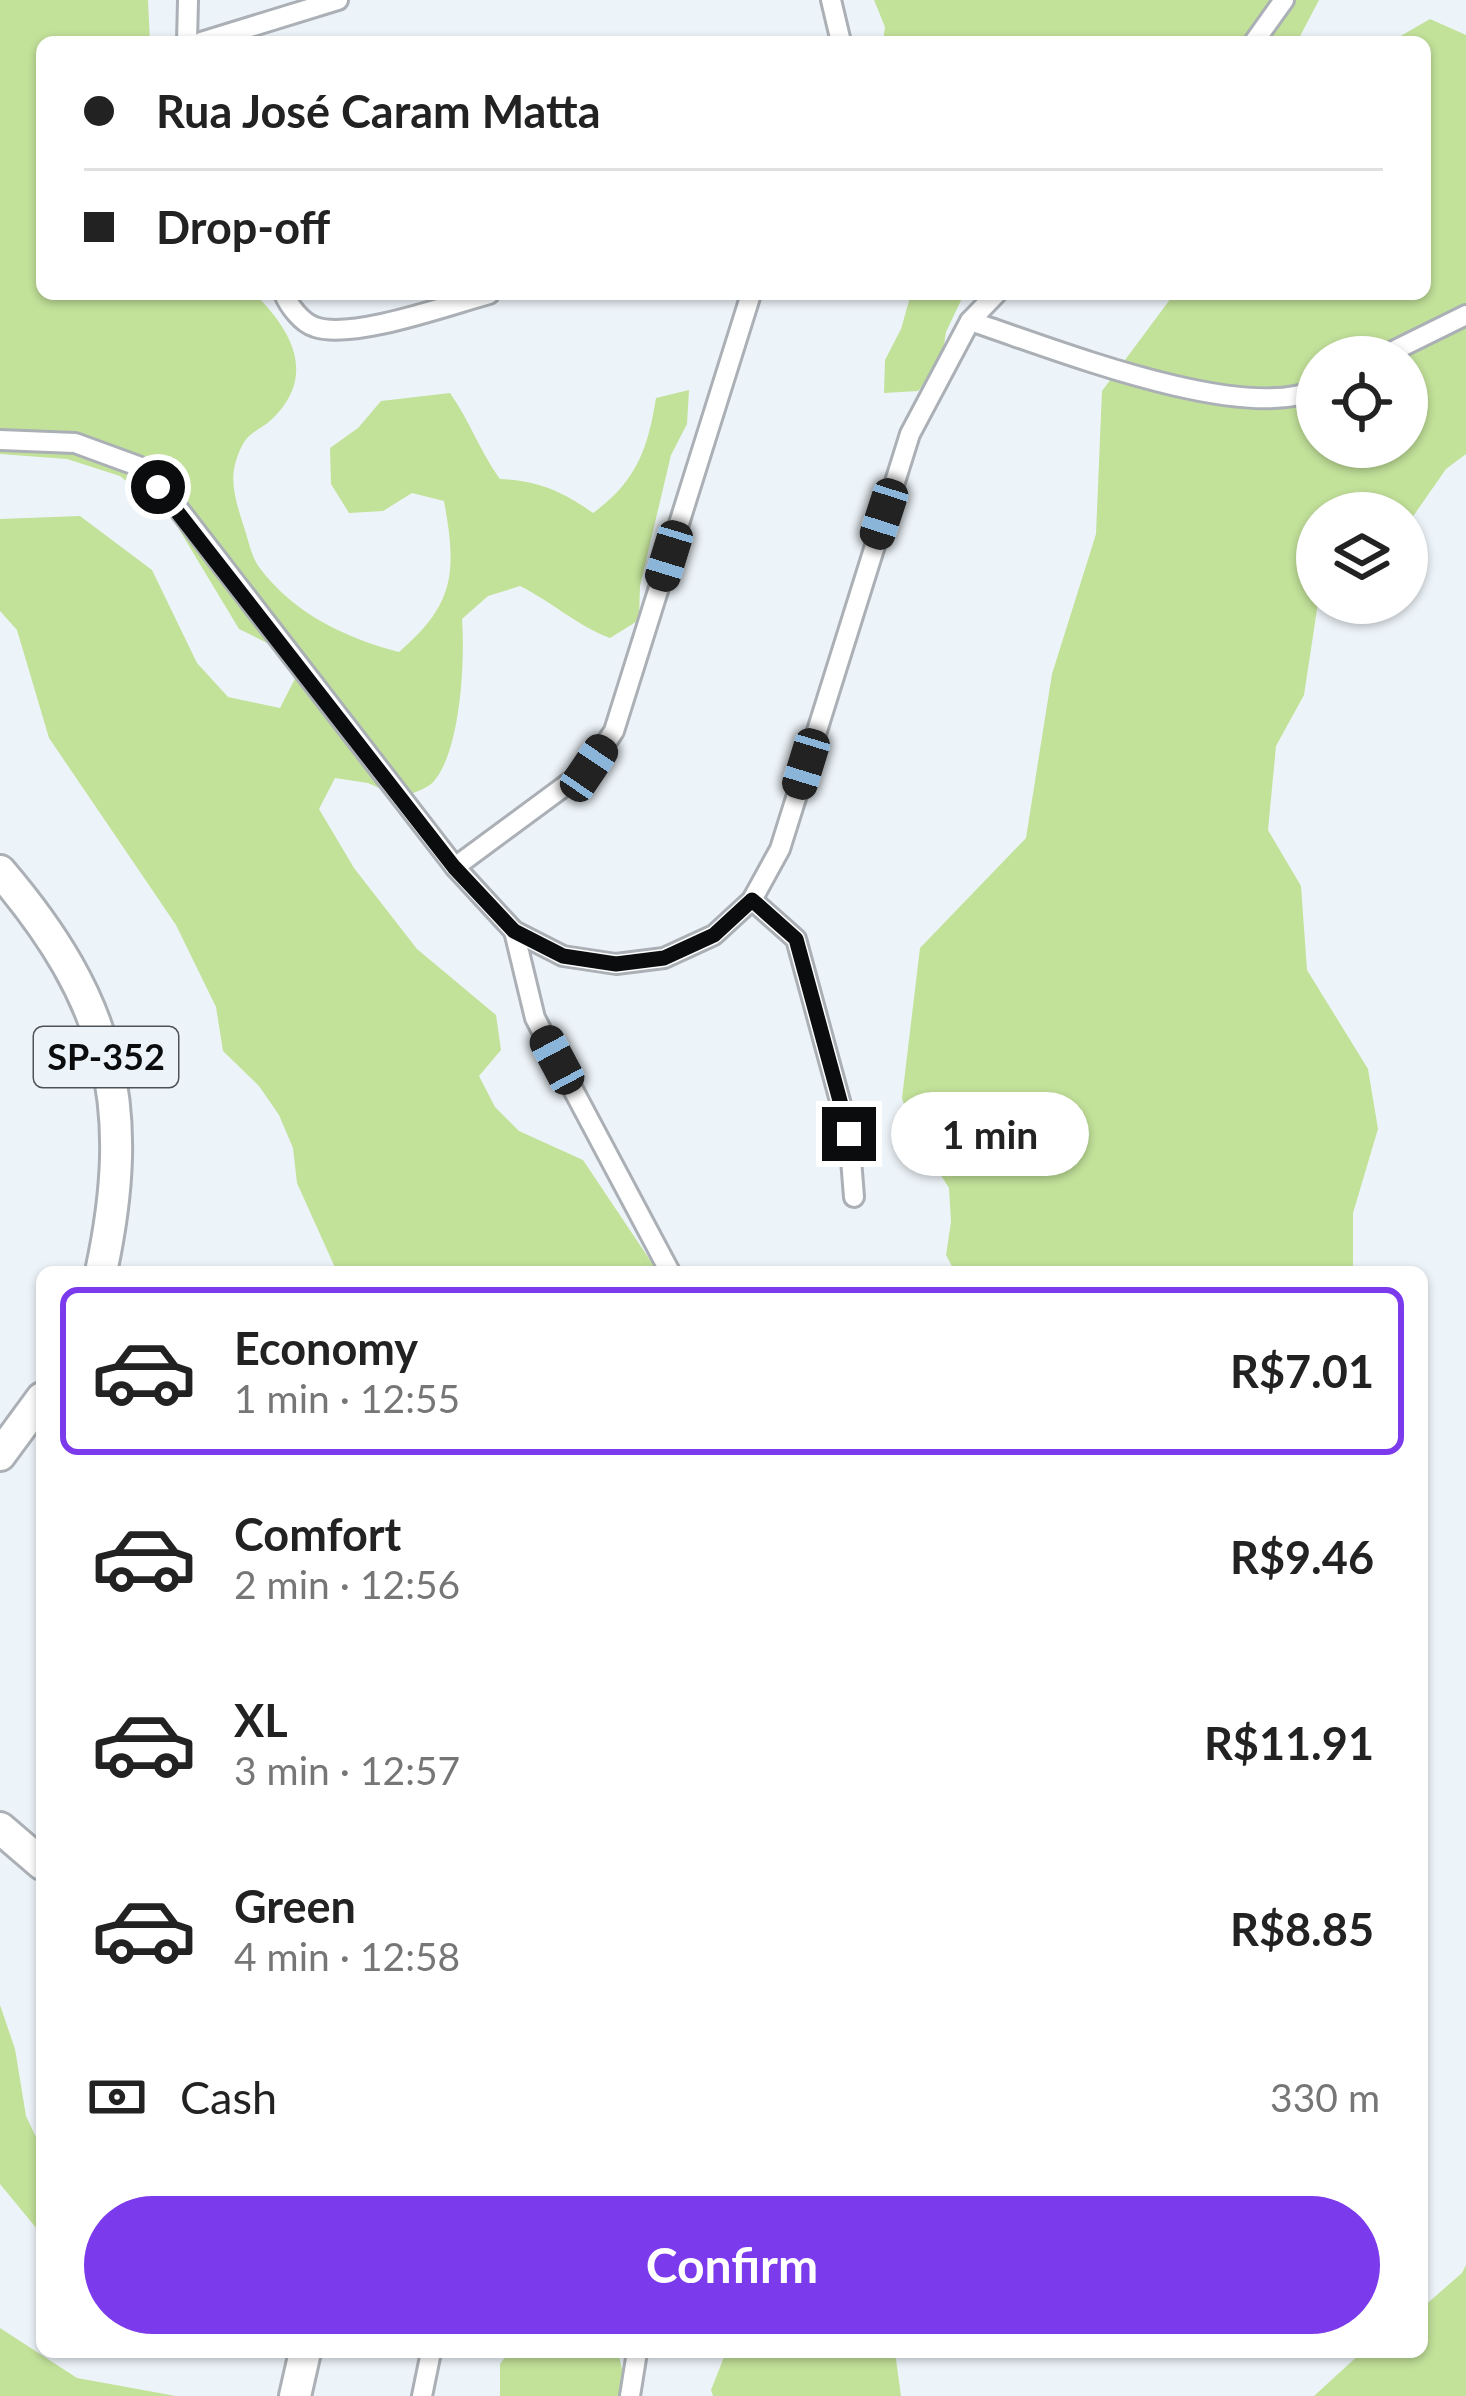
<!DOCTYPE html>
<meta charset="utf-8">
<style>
:root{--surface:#fff;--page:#f6f6f6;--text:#222;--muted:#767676;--line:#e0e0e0;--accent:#7c3aed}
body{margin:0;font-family:Lato,sans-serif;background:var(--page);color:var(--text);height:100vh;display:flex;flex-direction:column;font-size:45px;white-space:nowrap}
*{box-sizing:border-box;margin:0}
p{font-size:39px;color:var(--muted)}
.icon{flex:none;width:66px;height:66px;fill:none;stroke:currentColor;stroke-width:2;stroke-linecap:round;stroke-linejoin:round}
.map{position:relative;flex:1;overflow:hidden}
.details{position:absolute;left:36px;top:1266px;width:1392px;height:1092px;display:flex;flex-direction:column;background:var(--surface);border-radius:18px;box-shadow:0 3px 9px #0004}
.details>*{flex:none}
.hud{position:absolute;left:36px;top:36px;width:1395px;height:264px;border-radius:18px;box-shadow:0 3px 9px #0004;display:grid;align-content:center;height:264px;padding:0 48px;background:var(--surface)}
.tools{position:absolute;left:1296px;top:336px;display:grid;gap:24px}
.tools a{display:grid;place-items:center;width:132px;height:132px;border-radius:50%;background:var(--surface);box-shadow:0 3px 9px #0004;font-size:60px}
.end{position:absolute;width:54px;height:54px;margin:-27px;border:15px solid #0a0c0e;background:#fff;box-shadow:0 0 0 6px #fff}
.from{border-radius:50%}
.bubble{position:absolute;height:84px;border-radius:42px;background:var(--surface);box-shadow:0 3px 9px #0004;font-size:39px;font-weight:700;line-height:84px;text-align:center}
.car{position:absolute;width:36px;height:72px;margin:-36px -18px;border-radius:15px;box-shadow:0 0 9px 3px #0007;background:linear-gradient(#222 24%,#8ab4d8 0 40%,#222 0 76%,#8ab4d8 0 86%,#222 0)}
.hud b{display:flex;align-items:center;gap:42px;height:114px;font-size:45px}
.hud b+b{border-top:3px solid var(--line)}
.hud i{width:30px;height:30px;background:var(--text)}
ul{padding:21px 0 0;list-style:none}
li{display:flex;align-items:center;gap:36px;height:168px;margin:0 24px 18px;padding:0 24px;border:6px solid transparent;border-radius:18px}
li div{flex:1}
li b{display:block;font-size:45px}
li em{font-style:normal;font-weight:700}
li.active{border-color:var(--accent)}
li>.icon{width:108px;height:108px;stroke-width:1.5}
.pay{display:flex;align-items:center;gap:30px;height:132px;padding:0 48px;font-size:45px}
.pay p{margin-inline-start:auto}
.primary-button{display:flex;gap:24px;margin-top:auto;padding:24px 48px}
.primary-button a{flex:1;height:138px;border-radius:72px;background:var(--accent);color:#fff;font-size:48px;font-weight:700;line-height:138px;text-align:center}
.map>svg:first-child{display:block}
.green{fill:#c2e199;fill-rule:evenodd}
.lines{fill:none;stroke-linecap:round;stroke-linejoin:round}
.street-casing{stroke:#aab0b5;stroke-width:24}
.primary-casing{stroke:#aab0b5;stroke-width:36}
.street{stroke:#fff;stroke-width:18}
.primary{stroke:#fff;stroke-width:30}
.route{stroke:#0a0c0e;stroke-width:15}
.labels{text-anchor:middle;stroke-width:10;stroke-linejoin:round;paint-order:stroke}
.shield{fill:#edf4f9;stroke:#4e5254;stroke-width:3}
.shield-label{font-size:36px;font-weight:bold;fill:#0a0c0e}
</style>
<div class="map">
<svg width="1466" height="2396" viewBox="0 0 1466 2396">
<rect width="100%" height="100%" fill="#edf4f9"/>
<g class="green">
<path d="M0,0H148L150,42H42V294H255C289,328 316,371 277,414C257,436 247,426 236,461C229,481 237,505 243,524C248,538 251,556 259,567C293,613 345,638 399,652C455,604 457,572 444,501L412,493L383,511L349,513L331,484L330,448L358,428L381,401L450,393C470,421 480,452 500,479C538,481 562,491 593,513C636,482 648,449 656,398L689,390L687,424L671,455L640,586L639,620L610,638C576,625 552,602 520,586L488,596L462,619C465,660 461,747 435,780C428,789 412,793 401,798L368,783L335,778L319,809L354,868L417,949L496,1015L501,1050L479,1076L495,1107L519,1131L583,1160L658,1272H337L297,1183L293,1148L279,1115L259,1086L223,1051L216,1007L176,925L49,738L17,630L0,611V519L80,516L152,570L197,663L228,697L280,708L304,661L239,629L174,521L120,476L67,459L0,454Z"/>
<polygon points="874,0 1319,0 1297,42 883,42 885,27"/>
<path d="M1430,19L1466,35V454L1446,469L1407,525V513H1317L1318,603L1304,695L1276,746L1268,830L1301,886L1307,970L1368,1069L1378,1129L1353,1213V1272H955L946,1255L951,1222L949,1188L912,1130L902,1098L920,948L1026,838L1052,674L1096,534L1102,391L1174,294H1425V42H1399V37ZM1317,357H1407V447H1317Z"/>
<polygon points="911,294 964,294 946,332 941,365 918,391 884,393 885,360 901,329"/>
<polygon points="0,2005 15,2049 26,2116 42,2150 42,2235 0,2184"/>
<polygon points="1466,2265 1466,2396 1314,2396 1362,2352 1422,2352 1422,2308 1462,2273"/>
<polygon points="0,2328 77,2378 176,2396 0,2396"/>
<polygon points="509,2352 618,2352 623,2373 622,2396 500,2396 500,2364"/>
<polygon points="726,2352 895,2352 901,2396 713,2396 711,2390"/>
</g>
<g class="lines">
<defs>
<g id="street">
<polyline points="831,0 841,42"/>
<polyline points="187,42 188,0"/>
<polyline points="201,42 338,0"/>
<polyline points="1254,42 1284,0"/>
<path d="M284,294C289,306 302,323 315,327C352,340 449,305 489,294"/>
<path d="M970,321C1050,347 1242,425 1317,389"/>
<polyline points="1381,357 1466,315"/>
<polyline points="0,440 75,443 138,466 177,507 455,867 514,931 563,956 616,964 664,958 714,935 752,900 780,849 910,434 970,321 996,294"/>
<polyline points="455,867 589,768 614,731 751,294"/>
<polyline points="752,900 796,939 849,1134 854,1197"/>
<polyline points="514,931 535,1018 670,1272"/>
<polyline points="422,2396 431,2352"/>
<polyline points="630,2396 637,2352"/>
</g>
<g id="primary">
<path d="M0,871C111,1001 137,1105 101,1272"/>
<polyline points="0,1455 42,1398"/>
<polyline points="0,1828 42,1864"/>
<polyline points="295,2396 305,2352"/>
</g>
</defs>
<use href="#street" class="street-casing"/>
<use href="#primary" class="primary-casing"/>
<use href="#street" class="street"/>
<use href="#primary" class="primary"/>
</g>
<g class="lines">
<polyline class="route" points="158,487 454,867 514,931 563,956 616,964 664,958 714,935 752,900 796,939 849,1134"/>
</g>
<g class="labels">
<rect class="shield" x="34" y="1027" width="144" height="60" rx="9"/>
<g class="shield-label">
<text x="106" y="1070">SP-352</text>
</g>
</g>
</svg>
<div class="tools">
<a><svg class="icon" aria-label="locate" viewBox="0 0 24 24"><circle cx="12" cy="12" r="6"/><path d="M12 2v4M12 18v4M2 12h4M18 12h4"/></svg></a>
<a><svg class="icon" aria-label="layers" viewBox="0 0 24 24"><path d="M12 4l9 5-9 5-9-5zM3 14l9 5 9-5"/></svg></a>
</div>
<i class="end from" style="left:158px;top:487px"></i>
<i class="end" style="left:849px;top:1134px"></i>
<div class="bubble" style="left:891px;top:1092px;width:198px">1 min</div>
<i class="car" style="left:884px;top:514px;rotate:198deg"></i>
<i class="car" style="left:669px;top:556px;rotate:197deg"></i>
<i class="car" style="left:806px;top:764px;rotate:197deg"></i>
<i class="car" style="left:589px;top:768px;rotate:34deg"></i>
<i class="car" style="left:557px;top:1060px;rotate:332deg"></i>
<div class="hud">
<b><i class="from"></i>Rua José Caram Matta</b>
<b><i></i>Drop-off</b>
</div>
<section class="details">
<ul>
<li class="active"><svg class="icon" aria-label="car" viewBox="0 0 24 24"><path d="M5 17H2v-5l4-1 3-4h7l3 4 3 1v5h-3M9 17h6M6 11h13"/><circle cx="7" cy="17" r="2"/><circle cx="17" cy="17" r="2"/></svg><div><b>Economy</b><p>1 min · 12:55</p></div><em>R$7.01</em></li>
<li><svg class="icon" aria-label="car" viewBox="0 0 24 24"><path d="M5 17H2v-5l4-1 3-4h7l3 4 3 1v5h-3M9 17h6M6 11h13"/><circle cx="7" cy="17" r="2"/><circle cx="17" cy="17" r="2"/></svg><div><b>Comfort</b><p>2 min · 12:56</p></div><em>R$9.46</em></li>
<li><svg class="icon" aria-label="car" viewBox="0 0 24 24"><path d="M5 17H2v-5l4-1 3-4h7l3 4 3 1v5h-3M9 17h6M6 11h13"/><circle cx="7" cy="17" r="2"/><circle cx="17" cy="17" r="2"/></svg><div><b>XL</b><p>3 min · 12:57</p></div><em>R$11.91</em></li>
<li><svg class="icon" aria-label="car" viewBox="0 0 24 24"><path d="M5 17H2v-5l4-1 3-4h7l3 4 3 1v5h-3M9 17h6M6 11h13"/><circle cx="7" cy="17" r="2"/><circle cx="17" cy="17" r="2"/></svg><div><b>Green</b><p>4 min · 12:58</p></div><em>R$8.85</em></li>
</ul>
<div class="pay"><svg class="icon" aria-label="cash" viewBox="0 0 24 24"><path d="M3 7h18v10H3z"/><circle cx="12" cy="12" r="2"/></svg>Cash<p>330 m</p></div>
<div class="primary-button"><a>Confirm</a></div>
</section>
</div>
